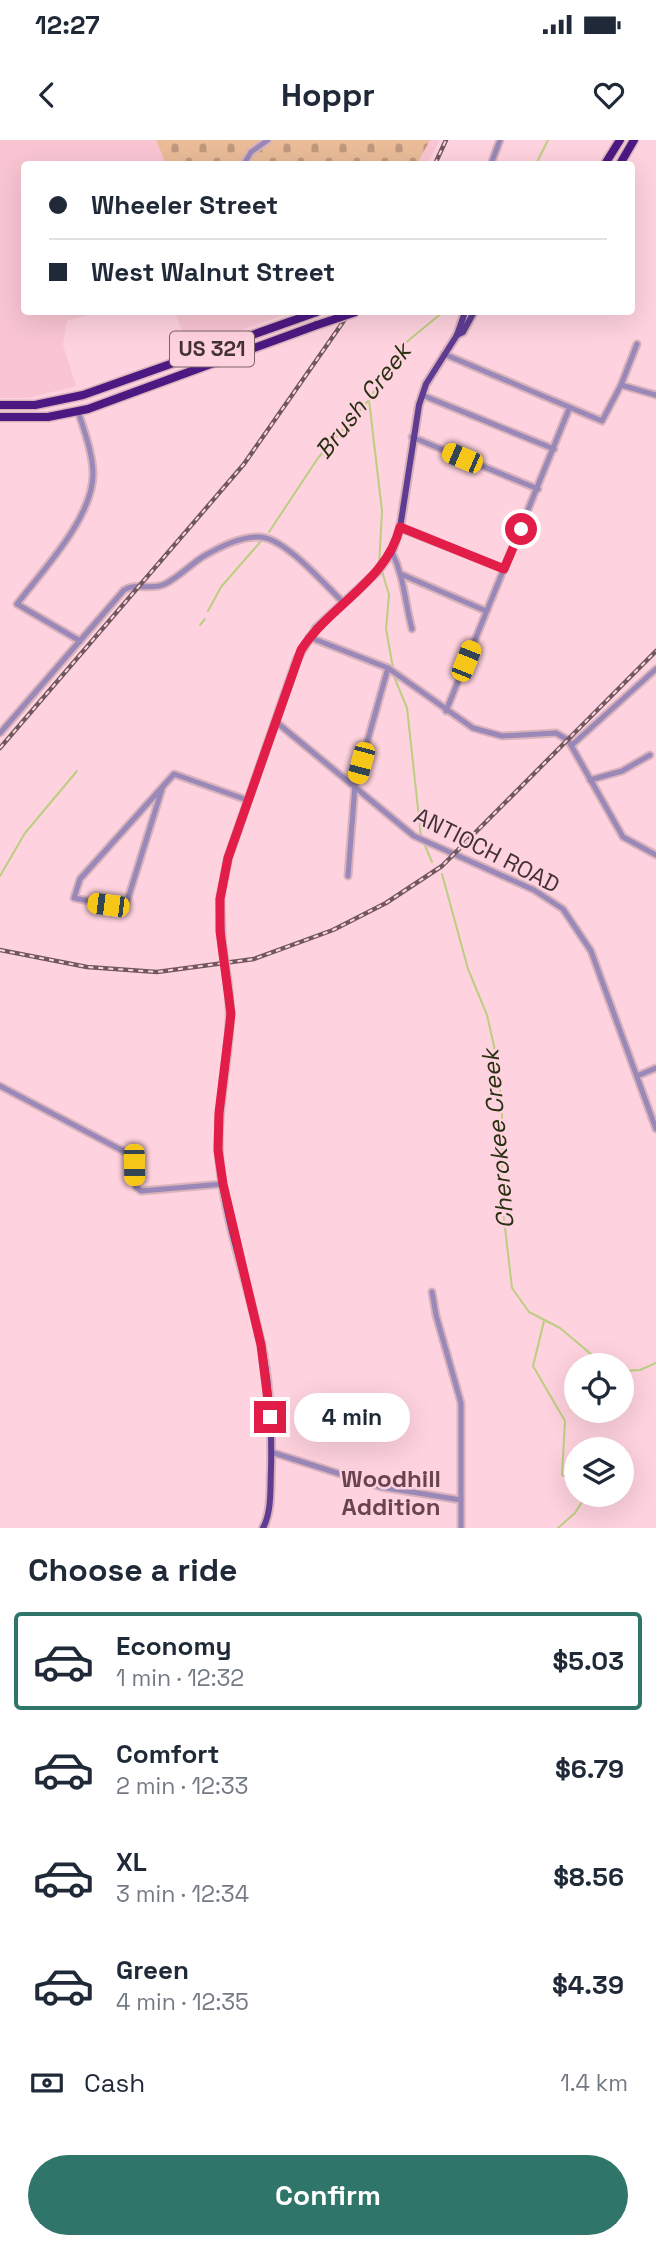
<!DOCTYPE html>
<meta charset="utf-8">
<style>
:root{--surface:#fff;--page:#f2f2f3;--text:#1f2937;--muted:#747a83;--line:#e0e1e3;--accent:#307569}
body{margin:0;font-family:"Space Grotesk",sans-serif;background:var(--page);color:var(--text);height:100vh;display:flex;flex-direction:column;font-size:26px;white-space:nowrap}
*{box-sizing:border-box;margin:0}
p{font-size:23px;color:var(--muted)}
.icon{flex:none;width:38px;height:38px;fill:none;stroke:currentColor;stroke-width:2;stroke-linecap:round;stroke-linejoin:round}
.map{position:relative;height:1388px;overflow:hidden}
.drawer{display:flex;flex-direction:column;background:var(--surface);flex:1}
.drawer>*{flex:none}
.guide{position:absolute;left:21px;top:21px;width:614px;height:154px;border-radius:7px;box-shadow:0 7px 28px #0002;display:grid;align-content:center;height:154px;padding:0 28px;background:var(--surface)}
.buttons{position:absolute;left:564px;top:1213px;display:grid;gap:14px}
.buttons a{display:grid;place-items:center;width:70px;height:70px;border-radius:50%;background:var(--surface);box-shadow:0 7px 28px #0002;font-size:35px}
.end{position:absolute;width:32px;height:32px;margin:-16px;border:9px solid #e11d48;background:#fff;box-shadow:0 0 0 4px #fff}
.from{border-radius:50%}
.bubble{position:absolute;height:49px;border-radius:24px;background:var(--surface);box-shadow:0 7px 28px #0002;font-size:23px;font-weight:800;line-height:49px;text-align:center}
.car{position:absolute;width:21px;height:42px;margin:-21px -10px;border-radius:9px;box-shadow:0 0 5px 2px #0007;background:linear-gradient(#f5c518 24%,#345 0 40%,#f5c518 0 76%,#345 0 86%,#f5c518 0)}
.guide b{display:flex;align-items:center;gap:24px;height:66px;font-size:26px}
.guide b+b{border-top:2px solid var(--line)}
.guide i{width:18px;height:18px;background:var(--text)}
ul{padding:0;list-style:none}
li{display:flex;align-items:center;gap:21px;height:98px;margin:0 14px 10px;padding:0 14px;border:4px solid transparent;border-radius:7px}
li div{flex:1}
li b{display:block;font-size:26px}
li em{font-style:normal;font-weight:800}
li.current{border-color:var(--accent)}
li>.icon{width:63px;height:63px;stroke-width:1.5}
h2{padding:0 28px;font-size:32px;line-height:84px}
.pay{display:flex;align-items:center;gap:18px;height:77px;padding:0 28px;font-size:26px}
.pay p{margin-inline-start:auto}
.button{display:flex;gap:14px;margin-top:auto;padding:14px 28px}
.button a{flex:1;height:80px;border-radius:42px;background:var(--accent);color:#fff;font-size:28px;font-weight:800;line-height:80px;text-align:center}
.status{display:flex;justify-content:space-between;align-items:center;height:49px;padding:0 35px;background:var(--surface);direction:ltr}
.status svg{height:19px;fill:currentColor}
header{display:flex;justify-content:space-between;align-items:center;height:91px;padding:0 28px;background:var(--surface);font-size:32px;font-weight:800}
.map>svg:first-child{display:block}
.built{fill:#f9c5d3}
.cemetery{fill:url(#cemetery-stones)}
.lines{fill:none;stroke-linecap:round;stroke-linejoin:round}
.stream{stroke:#bbce82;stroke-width:2}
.minor-casing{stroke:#d9b2bc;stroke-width:9}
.major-casing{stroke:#d9b2bc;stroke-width:10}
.highway-casing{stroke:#d9b2bc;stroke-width:11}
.minor{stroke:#9988b8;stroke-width:5}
.major{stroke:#5f3c92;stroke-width:6}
.highway{stroke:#4c1982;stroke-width:8}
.rail-casing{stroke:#70585e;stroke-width:4.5}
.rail{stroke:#fed2de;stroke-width:2;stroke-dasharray:5;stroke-linecap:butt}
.major-bridge-casing{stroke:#d9b2bc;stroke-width:10;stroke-linecap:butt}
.highway-bridge-casing{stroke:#d9b2bc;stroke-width:11;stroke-linecap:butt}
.major-bridge{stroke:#5f3c92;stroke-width:6}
.highway-bridge{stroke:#4c1982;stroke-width:8}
.route{stroke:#e11d48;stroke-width:9}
.labels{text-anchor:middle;stroke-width:5;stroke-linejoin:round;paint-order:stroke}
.shield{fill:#fed2de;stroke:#7b6168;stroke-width:2}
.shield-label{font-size:21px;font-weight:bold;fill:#433136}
.street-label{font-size:23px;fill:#433136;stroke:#fed2de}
.water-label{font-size:24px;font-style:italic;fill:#28300f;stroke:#fed2de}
.neighbourhood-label{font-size:24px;font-weight:bold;fill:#68444f;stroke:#fed2de}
</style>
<div class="status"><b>12:27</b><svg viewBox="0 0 49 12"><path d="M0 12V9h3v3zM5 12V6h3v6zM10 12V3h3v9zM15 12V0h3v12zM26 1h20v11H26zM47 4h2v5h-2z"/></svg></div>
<header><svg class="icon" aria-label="back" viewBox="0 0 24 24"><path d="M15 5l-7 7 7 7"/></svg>Hoppr<svg class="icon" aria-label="heart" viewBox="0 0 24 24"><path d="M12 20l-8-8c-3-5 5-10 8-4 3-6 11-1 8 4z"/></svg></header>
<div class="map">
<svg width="656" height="1388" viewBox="0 0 656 1388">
<defs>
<pattern id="cemetery-stones" width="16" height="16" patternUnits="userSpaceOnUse" patternTransform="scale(1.75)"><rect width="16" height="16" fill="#eabc98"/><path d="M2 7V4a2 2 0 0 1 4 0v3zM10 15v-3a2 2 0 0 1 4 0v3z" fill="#bf997d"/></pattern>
</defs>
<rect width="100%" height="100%" fill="#fed2de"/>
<g class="built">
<polygon points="0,0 440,0 427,24 24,24 24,172 102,172 68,180 66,186 63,205 76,246 28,258 0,258"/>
<polygon points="175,172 291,172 189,209"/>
</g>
<polygon class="cemetery" points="156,0 430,0 417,24 166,24"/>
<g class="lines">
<g class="stream">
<polyline points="536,24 548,0"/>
<polyline points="369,260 382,371 379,427"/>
<polyline points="269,392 318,318 369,260 398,209 443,172"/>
<polyline points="382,431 389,455 386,489 393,528"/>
<polyline points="208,471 221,447 262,400"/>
<polyline points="200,485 205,479"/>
<polyline points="393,534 407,568 421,696"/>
<polyline points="423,701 432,722"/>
<polyline points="442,734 468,829 487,875 497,919 502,971 502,1062 512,1148 529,1172 560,1188 604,1225"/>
<polyline points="0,736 25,693 77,631"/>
<polyline points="544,1181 533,1226 565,1281 562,1335 576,1341"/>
<polyline points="621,1231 640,1230 656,1223"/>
<polyline points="558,1388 575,1373 587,1354"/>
</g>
<defs>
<g id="minor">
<polyline points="244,24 251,12 268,0"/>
<polyline points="491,24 500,0"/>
<polyline points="444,214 602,281 621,245 637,204"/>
<polyline points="621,245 656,255"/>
<polyline points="422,255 554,309"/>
<path d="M78,271C84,290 93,314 93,334C93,378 42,431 17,464L80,501"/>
<polyline points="412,297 538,349"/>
<polyline points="400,388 504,429"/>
<path d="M392,412C404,437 405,462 412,489"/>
<polyline points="403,435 486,471"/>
<polyline points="309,497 388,528 473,588 502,596 556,593 568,600 623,697 656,715"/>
<polyline points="446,571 569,269"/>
<polyline points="275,581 414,696 534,750 563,769 591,811 656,989"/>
<path d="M0,593L124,450C136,442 151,451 165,444C179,437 191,424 204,416C220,407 241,396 260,397C285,398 325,445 343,462"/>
<polyline points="572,605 656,529"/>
<polyline points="590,640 622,631 650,615"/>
<polyline points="162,649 125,768 74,758 80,739 174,634 247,660"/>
<polyline points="348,736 355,645 388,528"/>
<polyline points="637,936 656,928"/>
<polyline points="0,946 127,1013 132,1018 136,1047 141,1051 223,1044"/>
<polyline points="432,1152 436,1175 461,1263 461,1388"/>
<polyline points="271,1312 381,1347 461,1360"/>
</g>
<g id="major">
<polyline points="457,195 463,192 474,172"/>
<polyline points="222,803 220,759 228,718 297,519 316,488 378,431 392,412 400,388 419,265 426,244 457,195 465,172"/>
<path d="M228,845C236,906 213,965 220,1026C226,1085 248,1144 261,1203C270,1244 272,1288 271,1330C270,1349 272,1371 263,1388"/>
</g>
<g id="highway">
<polyline points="605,24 620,0"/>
<polyline points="620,24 634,0"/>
<polyline points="0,265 35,265 83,255 317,172"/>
<polyline points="0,277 48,277 88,269 317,185"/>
</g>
</defs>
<use href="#minor" class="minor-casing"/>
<use href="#major" class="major-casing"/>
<use href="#highway" class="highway-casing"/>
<use href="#minor" class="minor"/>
<use href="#major" class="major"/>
<use href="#highway" class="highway"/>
<defs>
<g id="rail">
<polyline points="435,24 446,0"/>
<polyline points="0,608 244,324 350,172"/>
<polyline points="0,810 87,827 157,832 254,819 333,790 386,763 442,726 656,511"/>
</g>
</defs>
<use href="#rail" class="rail-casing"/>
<use href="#rail" class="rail"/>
<defs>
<polyline id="major-bridge" points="222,803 228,845"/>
<polyline id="highway-bridge" points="317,185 356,172"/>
</defs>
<use href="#major-bridge" class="major-bridge-casing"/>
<use href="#highway-bridge" class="highway-bridge-casing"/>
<use href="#major-bridge" class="major-bridge"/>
<use href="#highway-bridge" class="highway-bridge"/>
</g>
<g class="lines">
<path class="route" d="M270,1277L261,1205L223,1044L218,1010L219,973L231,874L220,791V759L228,718L301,510C330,465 387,441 400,387L504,429L521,389"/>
</g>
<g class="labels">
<rect class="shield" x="170" y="191.5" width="84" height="35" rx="5"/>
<g class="shield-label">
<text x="212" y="216">US 321</text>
</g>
<g class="street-label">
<text transform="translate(487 710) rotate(27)" y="8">ANTIOCH ROAD</text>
</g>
<g class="water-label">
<text transform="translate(363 261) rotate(-52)" y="8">Brush Creek</text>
<text transform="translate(498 999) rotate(-95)" y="8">Cherokee Creek</text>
</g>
<g class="neighbourhood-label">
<text x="391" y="1347">Woodhill<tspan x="391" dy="28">Addition</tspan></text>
</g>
</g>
</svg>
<div class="buttons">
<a><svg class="icon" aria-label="locate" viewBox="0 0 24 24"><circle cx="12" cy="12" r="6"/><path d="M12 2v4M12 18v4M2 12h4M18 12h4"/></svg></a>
<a><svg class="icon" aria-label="layers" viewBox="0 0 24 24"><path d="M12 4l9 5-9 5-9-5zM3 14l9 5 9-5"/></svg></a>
</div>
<i class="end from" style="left:521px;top:389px"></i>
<i class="end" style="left:270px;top:1277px"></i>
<div class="bubble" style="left:294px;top:1253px;width:116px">4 min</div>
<i class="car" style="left:462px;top:318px;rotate:293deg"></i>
<i class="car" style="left:466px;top:521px;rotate:22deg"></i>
<i class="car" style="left:361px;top:623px;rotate:195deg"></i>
<i class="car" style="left:108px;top:765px;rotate:277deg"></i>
<i class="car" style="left:134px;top:1025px;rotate:179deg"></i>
<div class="guide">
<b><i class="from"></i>Wheeler Street</b>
<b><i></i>West Walnut Street</b>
</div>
</div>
<section class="drawer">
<h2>Choose a ride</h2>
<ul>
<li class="current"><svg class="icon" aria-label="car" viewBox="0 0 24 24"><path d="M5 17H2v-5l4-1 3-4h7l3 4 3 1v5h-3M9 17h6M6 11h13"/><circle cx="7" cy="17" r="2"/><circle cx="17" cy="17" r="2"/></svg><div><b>Economy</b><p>1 min · 12:32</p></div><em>$5.03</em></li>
<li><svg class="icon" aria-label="car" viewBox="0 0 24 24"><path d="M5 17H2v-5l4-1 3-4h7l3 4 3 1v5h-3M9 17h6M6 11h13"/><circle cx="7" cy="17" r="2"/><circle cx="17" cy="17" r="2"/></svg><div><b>Comfort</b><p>2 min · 12:33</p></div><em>$6.79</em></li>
<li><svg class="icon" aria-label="car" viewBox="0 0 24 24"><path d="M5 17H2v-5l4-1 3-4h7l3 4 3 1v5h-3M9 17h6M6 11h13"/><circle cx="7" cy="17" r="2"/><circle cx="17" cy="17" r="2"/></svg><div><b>XL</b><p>3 min · 12:34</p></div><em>$8.56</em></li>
<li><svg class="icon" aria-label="car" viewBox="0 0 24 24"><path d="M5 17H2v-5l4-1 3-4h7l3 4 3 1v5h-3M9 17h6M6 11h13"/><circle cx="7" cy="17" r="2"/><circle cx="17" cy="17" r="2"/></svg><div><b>Green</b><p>4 min · 12:35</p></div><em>$4.39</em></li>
</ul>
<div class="pay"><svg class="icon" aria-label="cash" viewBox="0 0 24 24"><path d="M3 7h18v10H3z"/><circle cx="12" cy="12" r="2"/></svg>Cash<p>1.4 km</p></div>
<div class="button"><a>Confirm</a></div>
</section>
